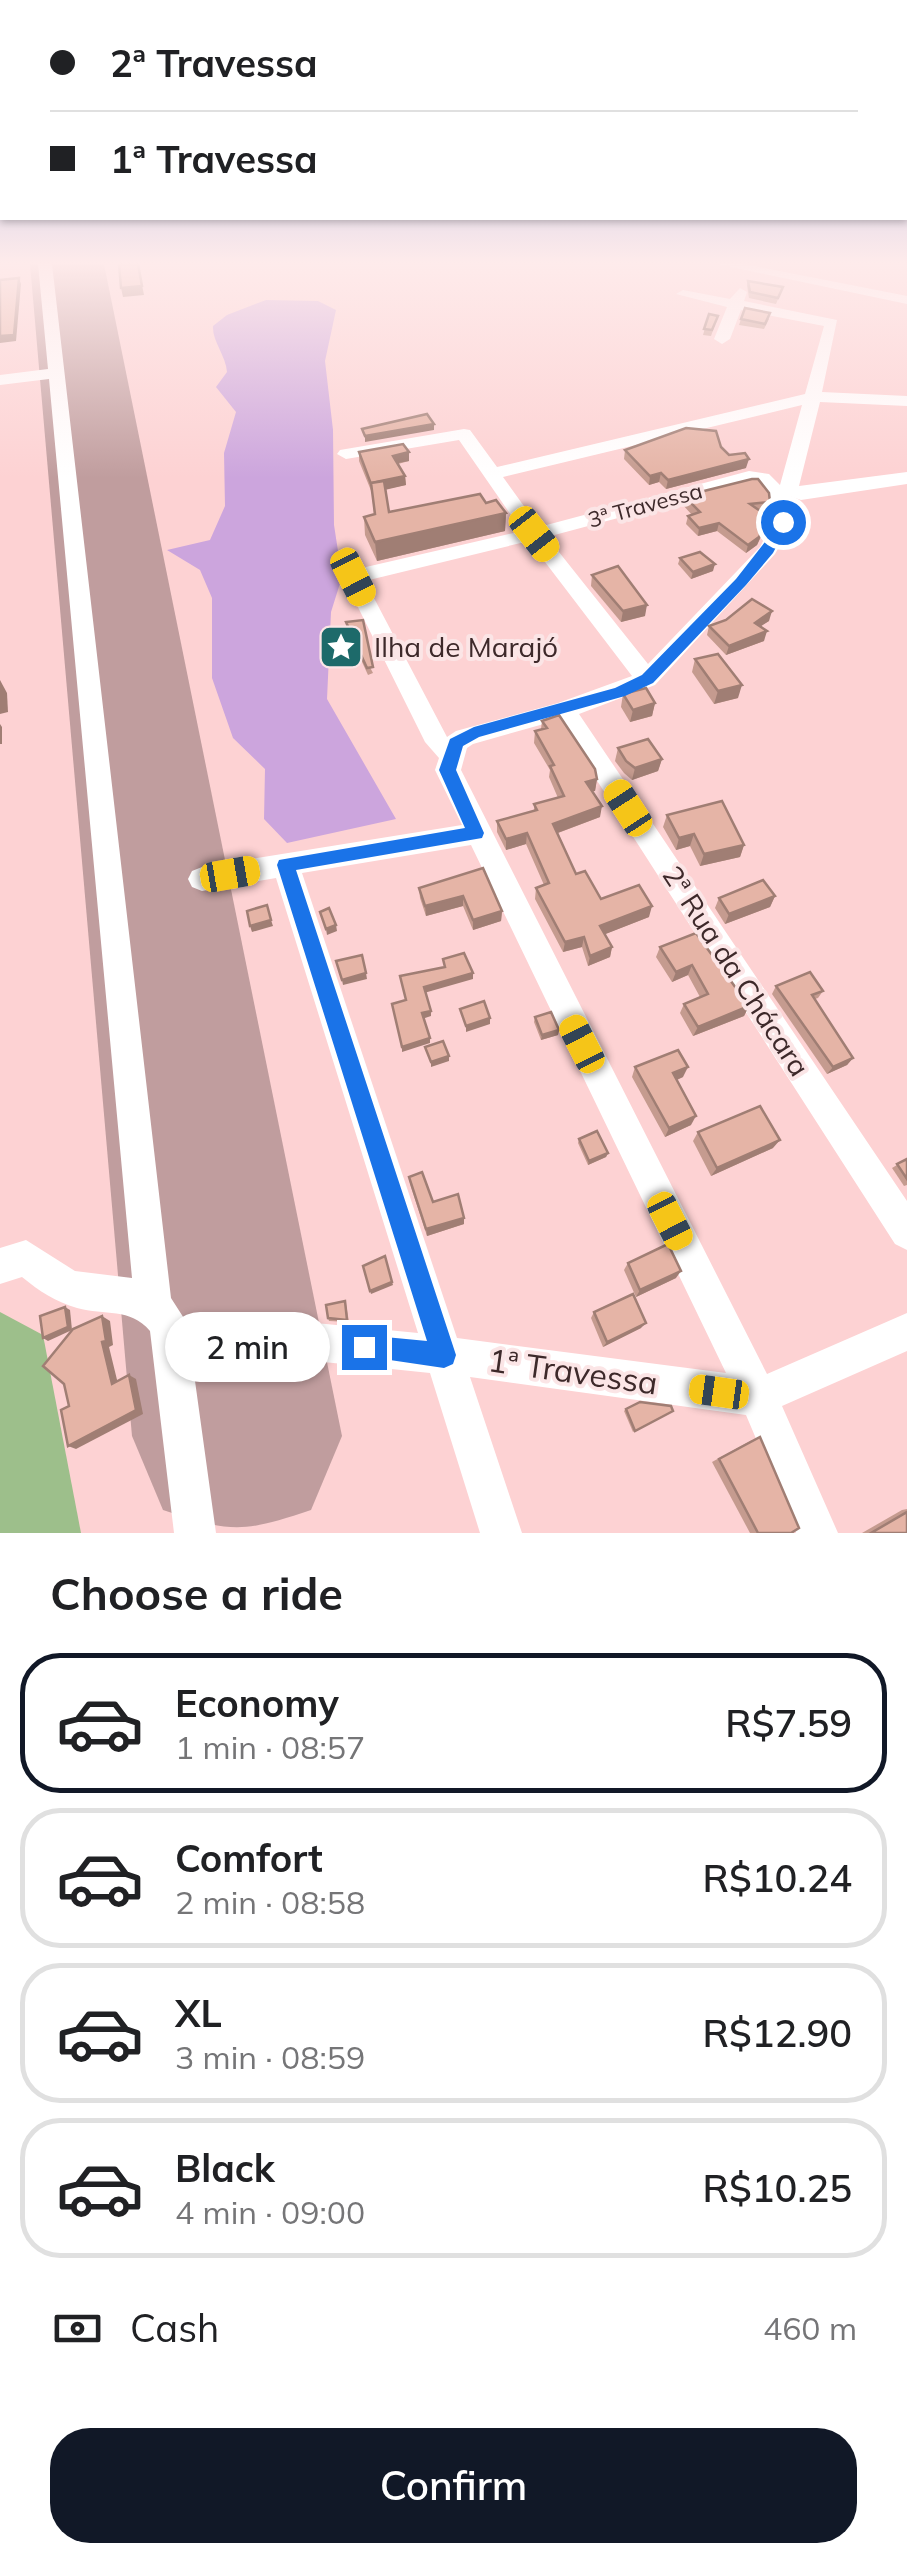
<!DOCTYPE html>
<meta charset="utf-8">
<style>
:root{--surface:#fff;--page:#f6f6f6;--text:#202124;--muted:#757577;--line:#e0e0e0;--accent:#111827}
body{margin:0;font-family:Mulish,sans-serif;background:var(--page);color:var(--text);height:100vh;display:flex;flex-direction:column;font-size:38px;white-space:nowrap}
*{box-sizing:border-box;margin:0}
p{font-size:32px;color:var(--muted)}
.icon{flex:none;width:55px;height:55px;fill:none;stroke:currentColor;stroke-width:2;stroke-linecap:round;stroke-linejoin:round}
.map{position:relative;height:1533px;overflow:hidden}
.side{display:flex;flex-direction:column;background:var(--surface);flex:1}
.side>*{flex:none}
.banner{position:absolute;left:0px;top:0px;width:908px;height:220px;box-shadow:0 2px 8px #0004;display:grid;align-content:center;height:220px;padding:0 50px;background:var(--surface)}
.end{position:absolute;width:45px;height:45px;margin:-22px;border:12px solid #1a73e8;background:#fff;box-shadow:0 0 0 5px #fff}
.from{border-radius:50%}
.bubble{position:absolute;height:70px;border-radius:35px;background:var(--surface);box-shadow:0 2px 8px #0004;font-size:32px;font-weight:600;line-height:70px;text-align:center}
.car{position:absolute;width:30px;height:60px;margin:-30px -15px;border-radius:12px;box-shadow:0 0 8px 2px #0007;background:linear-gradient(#f5c518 24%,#345 0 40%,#f5c518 0 76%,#345 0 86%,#f5c518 0)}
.banner b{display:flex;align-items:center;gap:35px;height:95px;font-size:38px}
.banner b+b{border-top:2px solid var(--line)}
.banner i{width:25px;height:25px;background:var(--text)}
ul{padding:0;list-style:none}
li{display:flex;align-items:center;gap:30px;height:140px;margin:0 20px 15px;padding:0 30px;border:5px solid var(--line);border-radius:40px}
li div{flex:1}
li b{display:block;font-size:38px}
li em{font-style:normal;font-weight:600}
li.on{border-color:var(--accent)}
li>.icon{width:90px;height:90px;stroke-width:1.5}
h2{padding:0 50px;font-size:45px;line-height:120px}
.pay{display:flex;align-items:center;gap:25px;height:110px;padding:0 50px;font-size:38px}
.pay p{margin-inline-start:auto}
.action{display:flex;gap:20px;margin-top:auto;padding:20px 50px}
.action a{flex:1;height:115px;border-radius:40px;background:var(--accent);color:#fff;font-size:40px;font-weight:600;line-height:115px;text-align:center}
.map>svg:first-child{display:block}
.green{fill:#9dbf8b}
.water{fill:#cca5dd}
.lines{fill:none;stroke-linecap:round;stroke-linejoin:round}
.runway{fill:#c09d9e;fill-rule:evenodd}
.minor{fill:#fff;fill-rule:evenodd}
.wall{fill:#c59b8f}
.shaded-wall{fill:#a07e74}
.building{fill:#e5b4a6;stroke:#a07e74;stroke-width:2.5}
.route{fill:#1a73e8}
.labels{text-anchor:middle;stroke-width:8;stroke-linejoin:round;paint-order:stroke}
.far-street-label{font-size:22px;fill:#3d292a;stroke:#fbe5e6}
.poi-label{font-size:28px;fill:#3d292a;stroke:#fbe5e6;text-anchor:start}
.street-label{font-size:28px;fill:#3d292a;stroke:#fbe5e6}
.near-street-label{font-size:32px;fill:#3d292a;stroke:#fbe5e6}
</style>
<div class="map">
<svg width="907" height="1533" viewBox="0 0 907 1533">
<rect width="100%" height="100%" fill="#fdd2d3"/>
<polygon class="green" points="0,1312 43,1335 81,1533 0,1533"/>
<path class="water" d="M266,300L318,301L336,310L325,361L333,430L334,525L342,577L331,612L327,699L396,819L287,843L264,819L265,769L233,738L212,678V598L200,570L167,550L210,540L225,506L224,453L236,412L216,387L227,372C226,356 212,341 213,326L227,315Z"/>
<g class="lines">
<path class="runway" d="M30,264H104L342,1436L311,1510C242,1533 232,1533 163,1510L132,1436Z"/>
<g class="minor">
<path d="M38,264H52L171,1298L187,1323L216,1533H174L150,1331C130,1307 105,1316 77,1308C56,1302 39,1291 22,1277L0,1284V1248L26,1240L75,1271L132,1278L49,379L0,385V375L48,369Z"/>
<polygon points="717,264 744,264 907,296 907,304"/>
<path d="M740,288L747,292L744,301L837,320L822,392L907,396V406L820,402L799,486L907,472V484L801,500L789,496L793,522L775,554L655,685L579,714L907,1201V1250L895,1244L558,720L473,744L467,748L461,770L767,1374L907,1313V1351L782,1406L838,1533H796L746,1415L470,1377L522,1533H480L430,1373L285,1358L272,1352L266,1339L272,1326L285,1320L418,1333L276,878L202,891L192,887L188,879L192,871L202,867L462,825L435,770L439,758L425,742L343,577L353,570L522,531L459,440L346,459L337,454L340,450L464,429L470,430L497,467L805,394L824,326L741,310L730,339L722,344L714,339L727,307L676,294L683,290L730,299ZM802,405L780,485L769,474L749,471L539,527L503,477ZM749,483H757L770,496L773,522L760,547L648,664L547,537ZM529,541L632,676L558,703L456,731L447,737L365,581ZM471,845L726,1373L457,1338L302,873Z"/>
</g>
</g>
<g class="wall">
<polygon points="748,281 783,287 776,304 749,298 747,286"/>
<polygon points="709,314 718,316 711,336 703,335"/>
<polygon points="741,319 769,319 764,329 739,325"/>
<polygon points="721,447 746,468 666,489 659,482 649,485 624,459 625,450"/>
<polygon points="359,452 409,461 398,464 405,476 406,485 386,489 389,512 486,503 506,513 505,531 377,561 365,535 364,517 374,515 372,493 359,461"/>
<polygon points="684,496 770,502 768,510 760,511 767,525 757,545 746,553 717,531 698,536 686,524 688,516 692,515 683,505"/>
<polygon points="680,558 713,571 691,579 678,564"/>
<polygon points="592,575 645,616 621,622 591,586"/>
<polygon points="769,621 760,626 764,641 726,655 707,635 709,626"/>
<polygon points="346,622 373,673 368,675 347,629"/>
<polygon points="695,659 738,698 714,704 692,672"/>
<polygon points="623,694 655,703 652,716 630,722 621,707"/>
<polygon points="542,721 597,779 595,791 592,791 600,817 558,833 576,874 601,899 649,917 605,934 612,947 610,957 588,966 582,947 563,952 535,899 536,888 544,885 526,844 506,850 497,832 497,821 534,811 534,804 558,798 549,777 550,770 534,743 535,731 541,729"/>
<polygon points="618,748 662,759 658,771 632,780 624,773 615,761"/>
<polygon points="667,815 744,845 740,857 700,866 690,846 676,850 663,827"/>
<polygon points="483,868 502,911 501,921 473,930 463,906 426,916 420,898 419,888"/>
<polygon points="775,896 770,907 725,924 715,908 719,898"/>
<polygon points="696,933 749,1006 744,1016 693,1036 680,1013 684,1004 700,997 688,975 672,982 656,957 660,947"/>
<polygon points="776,986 823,991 818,998 815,999 853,1058 847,1065 827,1074 772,994"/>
<polygon points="535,1017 559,1030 558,1035 541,1040 534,1022"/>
<polygon points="635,1067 683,1077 677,1080 691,1125 665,1137 632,1077"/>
<polygon points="698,1132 773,1148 711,1176 693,1141"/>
<polygon points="579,1139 608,1153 606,1157 588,1165 578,1143"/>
<polygon points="907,1159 907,1185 904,1186 892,1168"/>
<polygon points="409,1177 433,1202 464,1224 427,1236 410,1184"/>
<polygon points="628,1263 676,1278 636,1297 624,1270"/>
<polygon points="346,1304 349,1322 329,1321 328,1318"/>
<polygon points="594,1312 641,1328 603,1347 591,1318"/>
<polygon points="671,1406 633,1432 624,1411 626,1409"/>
<polygon points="752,1440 791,1533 750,1533 712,1462"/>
<polygon points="907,1509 907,1533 862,1533 902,1510"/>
</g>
<g class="shaded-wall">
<polygon points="138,264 144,295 123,297 121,288"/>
<polygon points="19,278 21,284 16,341 0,343 0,336"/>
<polygon points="434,424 434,430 365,442 365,436"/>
<polygon points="409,452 409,461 393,464 393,456"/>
<polygon points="749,459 746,468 666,489 668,480"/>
<polygon points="661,473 659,482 649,485 650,476"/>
<polygon points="405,476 406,485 372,493 371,484"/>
<polygon points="506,513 505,531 377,561 375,542"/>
<polygon points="769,517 757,545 746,553 748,545"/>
<polygon points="719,523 717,531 698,536 699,528"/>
<polygon points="715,564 713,571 691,579 693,572"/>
<polygon points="647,605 645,616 621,622 623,611"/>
<polygon points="772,611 769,621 752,632 755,623"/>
<polygon points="767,631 764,641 726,655 729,646"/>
<polygon points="0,680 7,693 8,712 0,714"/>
<polygon points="742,685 738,698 714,704 718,691"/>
<polygon points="655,703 652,716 630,722 633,710"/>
<polygon points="0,724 2,727 2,744 0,744"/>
<polygon points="662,759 658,771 632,780 635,768"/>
<polygon points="597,779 595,791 584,793 586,782"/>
<polygon points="602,806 600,817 552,835 553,824"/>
<polygon points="527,833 526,844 506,850 506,839"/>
<polygon points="694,834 690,846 676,850 679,838"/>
<polygon points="744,845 740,857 700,866 704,854"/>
<polygon points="463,896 463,906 426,916 425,906"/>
<polygon points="775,896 770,907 725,924 729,914"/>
<polygon points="652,906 649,917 598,937 600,926"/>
<polygon points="502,911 501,921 473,930 473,920"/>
<polygon points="271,920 273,926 252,932 250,926"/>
<polygon points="336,925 337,931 327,935 326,929"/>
<polygon points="584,937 582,947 563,952 565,942"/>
<polygon points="612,947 610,957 588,966 590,956"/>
<polygon points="692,965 688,975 672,982 676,972"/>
<polygon points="366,973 367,979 343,985 342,980"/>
<polygon points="473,973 473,979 424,993 424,987"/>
<polygon points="749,1006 744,1016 693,1036 698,1027"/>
<polygon points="431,1011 431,1016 422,1019 422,1013"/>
<polygon points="490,1018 490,1024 466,1032 466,1026"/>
<polygon points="559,1030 558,1035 541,1040 542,1035"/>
<polygon points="430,1038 430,1043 402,1052 402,1047"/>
<polygon points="449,1056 449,1061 431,1067 431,1062"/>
<polygon points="853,1058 847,1065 827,1074 833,1067"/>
<polygon points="688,1067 683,1077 669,1083 673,1073"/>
<polygon points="696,1116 691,1125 665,1137 669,1128"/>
<polygon points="780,1140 773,1148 711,1176 717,1168"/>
<polygon points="608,1153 606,1157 588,1165 589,1161"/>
<polygon points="464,1218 464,1224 427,1236 426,1229"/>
<polygon points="681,1271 676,1278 636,1297 640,1290"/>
<polygon points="392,1282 393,1285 371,1294 370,1291"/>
<polygon points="65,1307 70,1310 72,1330 48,1341 43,1338"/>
<polygon points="102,1316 110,1321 113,1345 109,1347 119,1388 112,1384 102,1342"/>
<polygon points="646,1323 641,1328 603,1347 607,1342"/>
<polygon points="129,1375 136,1379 143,1414 76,1449 68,1446"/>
</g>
<g class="building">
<polygon points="119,264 138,264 142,286 121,288"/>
<polygon points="19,278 14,335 0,336 0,280"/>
<polygon points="748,281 783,287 778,298 750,292"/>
<polygon points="745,308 770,313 765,324 741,319"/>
<polygon points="709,314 718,316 712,330 704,329"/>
<polygon points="427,414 434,424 365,436 362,429"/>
<polygon points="686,428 716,431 721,447 729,455 745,453 749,459 668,480 661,473 650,476 625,450"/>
<polygon points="403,444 409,452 393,456 405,476 371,483 371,484 359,452"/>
<polygon points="752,479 758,479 769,493 770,502 750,504 769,517 759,537 748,545 719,523 699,528 688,516 700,512 684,496"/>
<polygon points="384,481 389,512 480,494 486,503 496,500 506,513 375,542 364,517 375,514 371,483"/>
<polygon points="700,552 715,564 693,572 680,558"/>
<polygon points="618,566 647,605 623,611 592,575"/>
<polygon points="752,599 772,611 755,623 767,631 729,646 709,626 726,620"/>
<polygon points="363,620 373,667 367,668 346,622"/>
<polygon points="718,654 742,685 718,691 695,659"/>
<polygon points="646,688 655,703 633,710 623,694"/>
<polygon points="559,715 595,769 597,779 586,782 602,806 553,824 576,874 585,871 601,899 639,885 652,906 600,926 612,947 590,956 584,937 565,942 536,888 549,883 527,833 506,839 497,821 537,810 534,804 564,796 550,766 554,765 535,731 547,728 542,721"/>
<polygon points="648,739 662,759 635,768 626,761 618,748"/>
<polygon points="722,801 744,845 704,854 694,834 679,838 667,815"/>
<polygon points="483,868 502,911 473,920 463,896 425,906 419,888"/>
<polygon points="763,880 775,896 729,914 719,898"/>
<polygon points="267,905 271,920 250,926 247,911"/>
<polygon points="329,908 336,925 326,929 320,912"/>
<polygon points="696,933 749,1006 698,1027 684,1004 708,994 692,965 676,972 660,947"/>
<polygon points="464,953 473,973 424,987 431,1011 422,1013 430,1038 402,1047 392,1004 406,1000 400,976 445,967 443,959"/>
<polygon points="362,955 366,973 342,980 336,961"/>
<polygon points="810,972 823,991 812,995 853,1058 833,1067 776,986"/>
<polygon points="484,1001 490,1018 466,1026 460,1009"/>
<polygon points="551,1012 559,1030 542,1035 535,1017"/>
<polygon points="443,1041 449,1056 431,1062 425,1047"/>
<polygon points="678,1050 688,1067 673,1073 696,1116 669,1128 635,1067"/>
<polygon points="760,1106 780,1140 717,1168 698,1132"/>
<polygon points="597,1131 608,1153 589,1161 579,1139"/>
<polygon points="907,1159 907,1179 897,1164"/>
<polygon points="422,1172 433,1202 458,1194 464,1218 426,1229 409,1177"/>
<polygon points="668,1244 681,1271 640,1290 628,1263"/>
<polygon points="385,1256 392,1282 370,1291 363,1266"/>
<polygon points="633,1294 646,1323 607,1342 594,1312"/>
<polygon points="345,1301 347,1320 328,1318 326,1305"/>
<polygon points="65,1307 68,1327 43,1338 40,1316"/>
<polygon points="102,1316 106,1341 102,1342 112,1384 129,1375 136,1410 68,1446 61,1410 69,1406 64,1384 43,1366 73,1329"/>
<polygon points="640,1402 671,1406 673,1411 635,1431 626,1409"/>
<polygon points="760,1437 799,1528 791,1533 758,1533 719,1459"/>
<polygon points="907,1512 907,1533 871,1533"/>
</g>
<linearGradient id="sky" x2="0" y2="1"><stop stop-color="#9daee4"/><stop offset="0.55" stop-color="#feebeb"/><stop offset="1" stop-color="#feebeb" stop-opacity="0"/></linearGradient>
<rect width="907" height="478" fill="url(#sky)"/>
<polygon class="route" points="783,519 789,522 773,553 746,585 653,683 625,696 479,737 463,746 456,770 484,833 482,838 296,870 456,1355 453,1364 444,1368 356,1355 352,1347 356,1338 364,1335 427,1341 277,865 279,860 465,828 439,770 450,739 474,727 615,688 642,675 736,579"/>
<defs>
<symbol id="sight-square" viewBox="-11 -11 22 22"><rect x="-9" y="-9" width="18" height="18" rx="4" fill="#1d6a6a" stroke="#fbe5e6"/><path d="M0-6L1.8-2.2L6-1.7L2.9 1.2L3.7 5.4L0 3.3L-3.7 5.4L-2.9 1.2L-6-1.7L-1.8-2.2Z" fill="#fff"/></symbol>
</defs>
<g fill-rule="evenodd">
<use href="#sight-square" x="316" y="622" width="50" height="50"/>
</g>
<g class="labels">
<g class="far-street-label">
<text transform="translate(645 505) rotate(-15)" y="8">3ª Travessa</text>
</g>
<g class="poi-label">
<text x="374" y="657">Ilha de Marajó</text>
</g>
<g class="street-label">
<text transform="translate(736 971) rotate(57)" y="10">2ª Rua da Chácara</text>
</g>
<g class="near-street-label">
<text transform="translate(573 1372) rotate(8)" y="11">1ª Travessa</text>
</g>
</g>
</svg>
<i class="end from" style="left:783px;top:522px"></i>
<i class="end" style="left:364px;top:1347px"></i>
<div class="bubble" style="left:165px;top:1312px;width:165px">2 min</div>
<i class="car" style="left:534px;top:534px;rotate:142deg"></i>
<i class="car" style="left:353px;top:577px;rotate:153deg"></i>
<i class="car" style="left:628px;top:808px;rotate:327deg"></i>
<i class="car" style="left:230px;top:874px;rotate:80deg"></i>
<i class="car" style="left:582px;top:1044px;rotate:333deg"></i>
<i class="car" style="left:670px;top:1221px;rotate:153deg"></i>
<i class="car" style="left:719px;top:1392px;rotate:278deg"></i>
<div class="banner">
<b><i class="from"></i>2ª Travessa</b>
<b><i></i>1ª Travessa</b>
</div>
</div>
<section class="side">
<h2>Choose a ride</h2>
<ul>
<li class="on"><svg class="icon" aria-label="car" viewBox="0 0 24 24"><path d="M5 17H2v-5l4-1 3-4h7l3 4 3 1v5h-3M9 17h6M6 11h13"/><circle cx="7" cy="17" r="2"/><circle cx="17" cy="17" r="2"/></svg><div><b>Economy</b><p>1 min · 08:57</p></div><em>R$7.59</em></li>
<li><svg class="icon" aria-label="car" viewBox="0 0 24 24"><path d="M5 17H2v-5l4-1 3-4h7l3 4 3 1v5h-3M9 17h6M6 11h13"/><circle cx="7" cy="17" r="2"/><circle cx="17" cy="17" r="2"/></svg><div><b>Comfort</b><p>2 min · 08:58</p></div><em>R$10.24</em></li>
<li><svg class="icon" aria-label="car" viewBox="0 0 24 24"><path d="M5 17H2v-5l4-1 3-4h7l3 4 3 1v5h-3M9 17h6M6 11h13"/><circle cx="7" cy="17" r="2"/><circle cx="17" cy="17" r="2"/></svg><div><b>XL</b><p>3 min · 08:59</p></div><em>R$12.90</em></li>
<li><svg class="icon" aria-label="car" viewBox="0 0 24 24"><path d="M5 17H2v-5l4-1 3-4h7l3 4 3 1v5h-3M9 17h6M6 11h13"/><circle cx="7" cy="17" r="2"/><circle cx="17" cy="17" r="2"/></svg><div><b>Black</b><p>4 min · 09:00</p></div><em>R$10.25</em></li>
</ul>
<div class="pay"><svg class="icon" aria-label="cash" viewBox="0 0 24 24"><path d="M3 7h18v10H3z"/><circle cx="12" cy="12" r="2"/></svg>Cash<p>460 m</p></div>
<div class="action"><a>Confirm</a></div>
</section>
